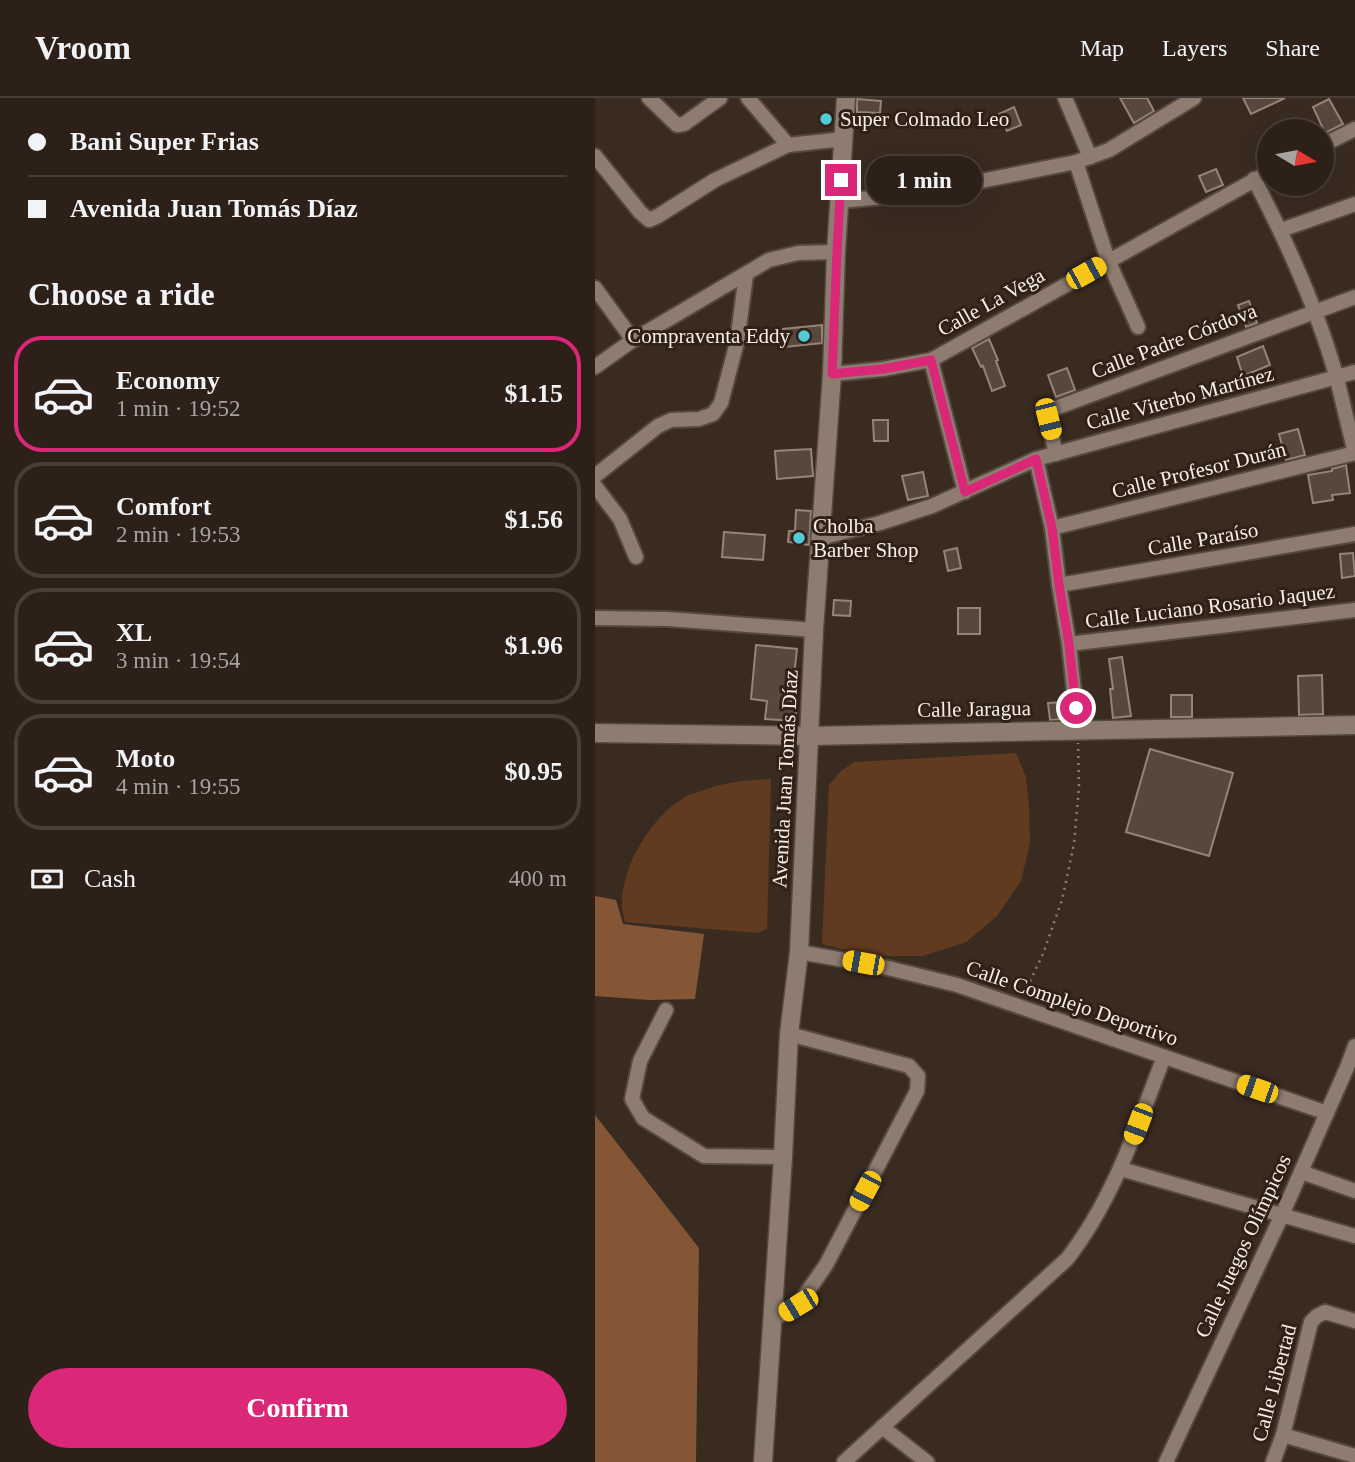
<!DOCTYPE html>
<meta charset="utf-8">
<style>
:root{--surface:#2c2019;--page:#382d26;--text:#f1f3f6;--muted:#a6a3a2;--line:#483e38;--accent:#db2777}
body{margin:0;font-family:Georgia,serif;background:var(--page);color:var(--text);height:100vh;display:flex;flex-direction:column;font-size:26px;white-space:nowrap}
*{box-sizing:border-box;margin:0}
p{font-size:23px;color:var(--muted)}
.icon{flex:none;width:38px;height:38px;fill:none;stroke:currentColor;stroke-width:2;stroke-linecap:round;stroke-linejoin:round}
.map{position:relative;flex:1;overflow:hidden}
.panel{display:flex;flex-direction:column;background:var(--surface);width:595px}
.panel>*{flex:none}
.guide{display:grid;align-content:center;height:154px;padding:0 28px;background:var(--surface)}
.needle{width:46px;rotate:100deg}
.controls{position:absolute;left:662px;top:21px;display:grid;gap:14px}
.controls a{display:grid;place-items:center;width:77px;height:77px;border-radius:50%;background:var(--surface);box-shadow:0 7px 28px #0002,0 0 0 2px var(--line);font-size:35px}
.end{position:absolute;width:32px;height:32px;margin:-16px;border:9px solid #db2777;background:#fff;box-shadow:0 0 0 4px #fff}
.from{border-radius:50%}
.bubble{position:absolute;height:49px;border-radius:24px;background:var(--surface);box-shadow:0 7px 28px #0002,0 0 0 2px var(--line);font-size:23px;font-weight:800;line-height:49px;text-align:center}
.car{position:absolute;width:21px;height:42px;margin:-21px -10px;border-radius:9px;box-shadow:0 0 5px 2px #0007;background:linear-gradient(#f5c518 24%,#345 0 40%,#f5c518 0 76%,#345 0 86%,#f5c518 0)}
.guide b{display:flex;align-items:center;gap:24px;height:66px;font-size:26px}
.guide b+b{border-top:2px solid var(--line)}
.guide i{width:18px;height:18px;background:var(--text)}
ul{padding:0;list-style:none}
li{display:flex;align-items:center;gap:21px;height:116px;margin:0 14px 10px;padding:0 14px;border:4px solid var(--line);border-radius:28px}
li div{flex:1}
li b{display:block;font-size:26px}
li em{font-style:normal;font-weight:800}
li.on{border-color:var(--accent)}
li>.icon{width:63px;height:63px;stroke-width:1.5}
h2{padding:0 28px;font-size:32px;line-height:84px}
.pay{display:flex;align-items:center;gap:18px;height:77px;padding:0 28px;font-size:26px}
.pay p{margin-inline-start:auto}
.button{display:flex;gap:14px;margin-top:auto;padding:14px 28px}
.button a{flex:1;height:80px;border-radius:42px;background:var(--accent);color:#fff;font-size:28px;font-weight:800;line-height:80px;text-align:center}
header{display:flex;align-items:center;gap:42px;box-sizing:border-box;height:98px;padding:0 35px;background:var(--surface);border-bottom:2px solid var(--line)}
header strong{font-size:33px}
nav{display:flex;gap:38px;margin-inline-start:auto;font-size:24px}
main{display:flex;flex:1;min-height:0}
.map>svg:first-child{display:block}
.green{fill:#613b20}
.forest{fill:#845635}
.building{fill:#58473c;stroke:#978478;stroke-width:2}
.lines{fill:none;stroke-linecap:round;stroke-linejoin:round}
.minor-casing{stroke:#55483f;stroke-width:18}
.tertiary-casing{stroke:#55483f;stroke-width:21}
.path{stroke:#8d8077;stroke-width:2.5;stroke-dasharray:2 5;stroke-linecap:butt}
.minor{stroke:#8e7c70;stroke-width:14}
.tertiary{stroke:#8e7c70;stroke-width:18}
.route{stroke:#db2777;stroke-width:9}
.poi-dot{fill:#52cbd8;stroke:#302117;stroke-width:2.5}
.labels{text-anchor:middle;stroke-width:6;stroke-linejoin:round;paint-order:stroke}
.poi-label{font-size:21px;fill:#f8eee7;stroke:#302117;text-anchor:start}
.street-label{font-size:21px;fill:#f8eee7;stroke:#302117}
</style>
<header>
<strong>Vroom</strong>
<nav><a>Map</a><a>Layers</a><a>Share</a></nav>
</header>
<main>
<section class="panel">
<div class="guide">
<b><i class="from"></i>Bani Super Frias</b>
<b><i></i>Avenida Juan Tomás Díaz</b>
</div>
<h2>Choose a ride</h2>
<ul>
<li class="on"><svg class="icon" aria-label="car" viewBox="0 0 24 24"><path d="M5 17H2v-5l4-1 3-4h7l3 4 3 1v5h-3M9 17h6M6 11h13"/><circle cx="7" cy="17" r="2"/><circle cx="17" cy="17" r="2"/></svg><div><b>Economy</b><p>1 min · 19:52</p></div><em>$1.15</em></li>
<li><svg class="icon" aria-label="car" viewBox="0 0 24 24"><path d="M5 17H2v-5l4-1 3-4h7l3 4 3 1v5h-3M9 17h6M6 11h13"/><circle cx="7" cy="17" r="2"/><circle cx="17" cy="17" r="2"/></svg><div><b>Comfort</b><p>2 min · 19:53</p></div><em>$1.56</em></li>
<li><svg class="icon" aria-label="car" viewBox="0 0 24 24"><path d="M5 17H2v-5l4-1 3-4h7l3 4 3 1v5h-3M9 17h6M6 11h13"/><circle cx="7" cy="17" r="2"/><circle cx="17" cy="17" r="2"/></svg><div><b>XL</b><p>3 min · 19:54</p></div><em>$1.96</em></li>
<li><svg class="icon" aria-label="car" viewBox="0 0 24 24"><path d="M5 17H2v-5l4-1 3-4h7l3 4 3 1v5h-3M9 17h6M6 11h13"/><circle cx="7" cy="17" r="2"/><circle cx="17" cy="17" r="2"/></svg><div><b>Moto</b><p>4 min · 19:55</p></div><em>$0.95</em></li>
</ul>
<div class="pay"><svg class="icon" aria-label="cash" viewBox="0 0 24 24"><path d="M3 7h18v10H3z"/><circle cx="12" cy="12" r="2"/></svg>Cash<p>400 m</p></div>
<div class="button"><a>Confirm</a></div>
</section>
<div class="map">
<svg width="760" height="1364" viewBox="0 0 760 1364">
<rect width="100%" height="100%" fill="#3a2b21"/>
<g class="green">
<polygon points="421,655 431,679 434,708 435,745 426,783 402,818 371,844 328,858 289,858 266,856 227,846 234,687 245,674 259,664"/>
<path d="M176,681L172,831L162,835L30,824C29,819 27,813 27,808C26,768 56,719 90,699C95,696 101,695 106,693C130,684 150,682 176,681Z"/>
</g>
<g class="forest">
<polygon points="0,798 21,802 28,826 109,836 100,901 54,902 0,898"/>
<polygon points="0,1017 104,1150 101,1364 0,1364"/>
</g>
<g class="building">
<polygon points="525,0 552,0 559,13 539,25"/>
<polygon points="648,0 690,0 656,16"/>
<polygon points="262,1 286,3 285,15 262,14"/>
<polygon points="734,1 748,26 730,35 718,9"/>
<polygon points="419,9 426,27 412,33 404,16"/>
<polygon points="621,71 628,87 611,94 604,78"/>
<polygon points="654,203 662,225 651,229 643,207"/>
<polygon points="227,227 227,245 190,249 188,231"/>
<polygon points="394,241 403,262 401,263 410,288 397,293 388,268 386,269 377,250"/>
<polygon points="668,248 675,267 648,278 642,259"/>
<polygon points="472,270 480,292 461,299 453,277"/>
<polygon points="278,322 293,322 293,343 279,343"/>
<polygon points="703,331 710,357 691,362 684,336"/>
<polygon points="216,351 218,378 182,381 180,353"/>
<polygon points="751,367 755,395 737,397 738,402 718,405 713,377 737,373 737,371"/>
<polygon points="328,374 333,398 313,402 307,378"/>
<polygon points="201,412 216,413 214,447 193,444 194,433 200,433"/>
<polygon points="129,434 170,437 168,462 127,459"/>
<polygon points="362,450 366,470 353,473 349,453"/>
<polygon points="758,455 760,478 747,480 745,456"/>
<polygon points="239,502 256,503 255,518 238,517"/>
<rect x="363" y="510" width="22" height="26"/>
<polygon points="161,547 202,551 196,605 202,606 200,623 170,621 172,603 156,601"/>
<polygon points="527,559 536,618 518,620 515,591 518,591 514,561"/>
<polygon points="727,577 728,616 704,617 703,578"/>
<rect x="576" y="597" width="21" height="22"/>
<polygon points="468,604 470,621 455,622 453,605"/>
<polygon points="555,651 638,675 614,758 531,734"/>
</g>
<g class="lines">
<defs>
<g id="minor">
<polyline points="54,0 82,27 89,26 125,0"/>
<polyline points="153,0 193,47"/>
<polyline points="470,0 495,59"/>
<polyline points="726,48 760,31"/>
<polyline points="0,58 45,114 54,122 63,118 120,82 193,47 249,41"/>
<polyline points="481,64 513,162 543,229"/>
<polyline points="245,103 321,96 481,64 514,52 599,0"/>
<polyline points="686,132 760,106"/>
<polyline points="0,190 38,242"/>
<polyline points="336,262 370,394"/>
<polyline points="0,269 38,242 174,162 203,155 241,154"/>
<polyline points="237,276 288,271 336,262 674,74"/>
<polyline points="461,356 453,321 453,316 458,311 760,199"/>
<polyline points="441,361 457,430 464,487 474,546 483,631"/>
<polyline points="0,378 63,328 76,322 104,321 118,316 126,305 142,244 151,177"/>
<polyline points="0,388 25,421 41,459"/>
<path d="M457,430L760,355C754,330 748,305 742,281C723,212 692,144 659,81"/>
<polyline points="225,440 285,425 337,408 441,361 760,274"/>
<polyline points="464,487 760,436"/>
<polyline points="0,520 73,521 219,532"/>
<polyline points="474,546 760,512"/>
<polyline points="204,854 289,869 362,887 732,1015"/>
<polyline points="71,912 45,963 37,1001 48,1020 109,1058 188,1059"/>
<polyline points="526,1071 760,1138"/>
<polyline points="706,1074 760,1093"/>
<polyline points="177,1222 203,1207 231,1167 322,993 323,978 314,968 194,936"/>
<polyline points="287,1329 332,1364"/>
<polyline points="688,1337 760,1358"/>
<path d="M249,1364L472,1161C519,1101 542,1028 569,959"/>
<polyline points="571,1364 687,1117 753,967 760,948"/>
<polyline points="678,1364 688,1337 716,1224 722,1218 730,1214 760,1223"/>
</g>
<g id="tertiary">
<polyline points="0,635 215,638 760,627"/>
<polyline points="168,1364 188,1059 194,936 204,854 219,532 237,276 241,154 251,0"/>
</g>
</defs>
<use href="#minor" class="minor-casing"/>
<use href="#tertiary" class="tertiary-casing"/>
<polyline class="path" points="429,896 448,856 467,802 479,746 484,689 483,645"/>
<use href="#minor" class="minor"/>
<use href="#tertiary" class="tertiary"/>
</g>
<g class="lines">
<polyline class="route" points="246,82 242,154 237,276 288,271 336,262 370,394 441,361 457,430 464,487 474,546 481,610"/>
</g>
<g class="poi-dot">
<circle cx="231" cy="21" r="7"/>
<circle cx="209" cy="238" r="7"/>
<circle cx="204" cy="440" r="7"/>
</g>
<g class="labels">
<g class="poi-label">
<text x="245" y="28">Super Colmado Leo</text>
<text x="195" y="245" text-anchor="end">Compraventa Eddy</text>
<text x="218" y="435">Cholba<tspan x="218" dy="24">Barber Shop</tspan></text>
</g>
<g class="street-label">
<text transform="translate(396 204) rotate(-29)" y="7">Calle La Vega</text>
<text transform="translate(579 243) rotate(-21)" y="7">Calle Padre Córdova</text>
<text transform="translate(585 300) rotate(-15)" y="7">Calle Viterbo Martínez</text>
<text transform="translate(604 372) rotate(-14)" y="7">Calle Profesor Durán</text>
<text transform="translate(608 441) rotate(-10)" y="7">Calle Paraíso</text>
<text transform="translate(615 508) rotate(-7)" y="7">Calle Luciano Rosario Jaquez</text>
<text transform="translate(379 611) rotate(-1)" y="7">Calle Jaragua</text>
<text transform="translate(190 681) rotate(-87)" y="7">Avenida Juan Tomás Díaz</text>
<text transform="translate(477 905) rotate(19)" y="7">Calle Complejo Deportivo</text>
<text transform="translate(648 1148) rotate(-65)" y="7">Calle Juegos Olímpicos</text>
<text transform="translate(679 1285) rotate(-75)" y="7">Calle Libertad</text>
</g>
</g>
</svg>
<div class="controls">
<a><svg class="needle" viewBox="-14 -14 28 28"><path d="M0-13l5 13h-10z" fill="#e53935"/><path d="M0 13l5-13h-10z" fill="#a6a3a2"/></svg></a>
</div>
<i class="end from" style="left:481px;top:610px"></i>
<i class="end" style="left:246px;top:82px"></i>
<div class="bubble" style="left:271px;top:58px;width:116px">1 min</div>
<i class="car" style="left:491px;top:175px;rotate:61deg"></i>
<i class="car" style="left:453px;top:321px;rotate:166deg"></i>
<i class="car" style="left:268px;top:865px;rotate:280deg"></i>
<i class="car" style="left:662px;top:991px;rotate:289deg"></i>
<i class="car" style="left:543px;top:1026px;rotate:201deg"></i>
<i class="car" style="left:270px;top:1093px;rotate:208deg"></i>
<i class="car" style="left:203px;top:1207px;rotate:239deg"></i>
</div>
</main>
